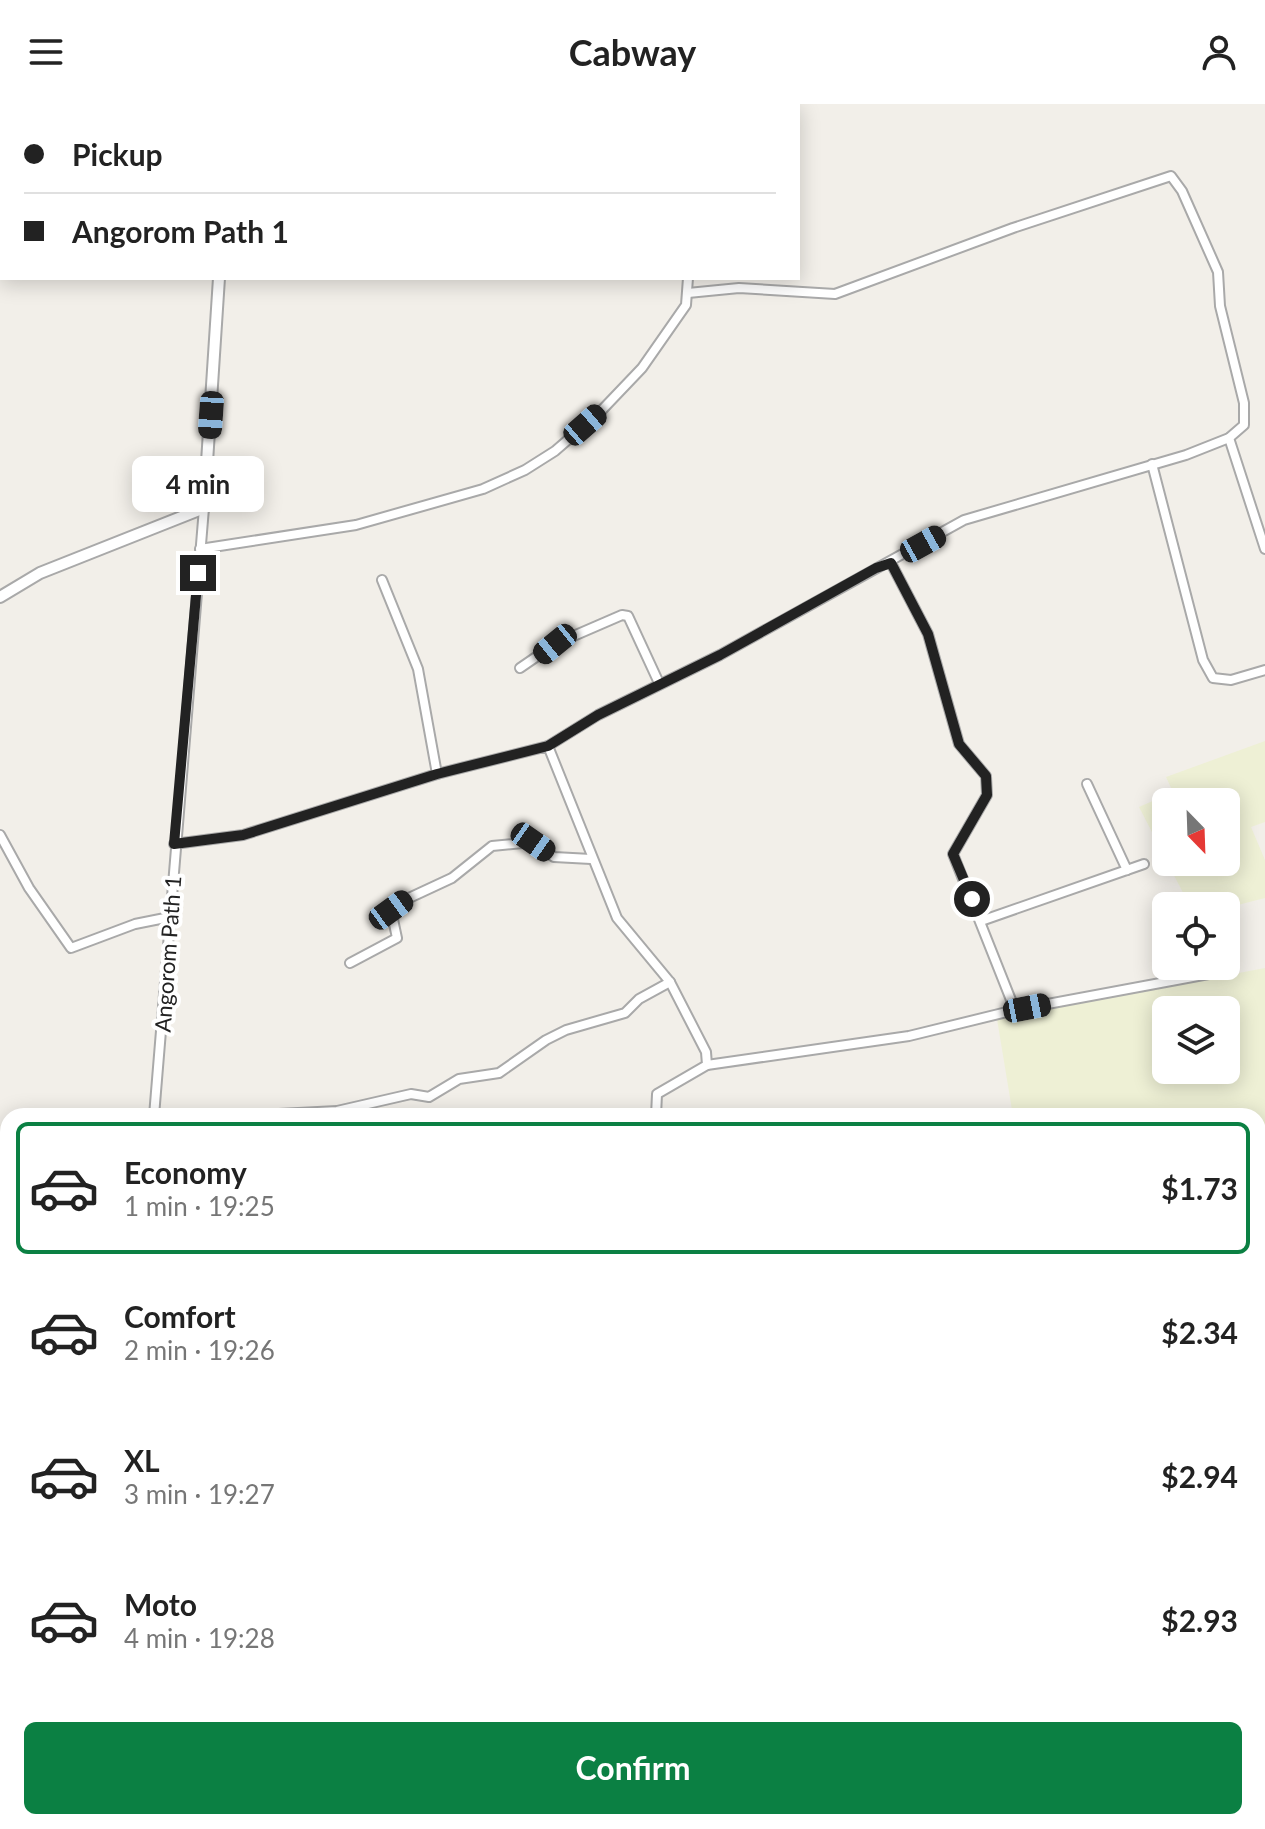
<!DOCTYPE html>
<meta charset="utf-8">
<style>
:root{--surface:#fff;--page:#f6f6f6;--text:#222;--muted:#767676;--line:#e0e0e0;--accent:#0b8043}
body{margin:0;font-family:Lato,sans-serif;background:var(--page);color:var(--text);height:100vh;display:flex;flex-direction:column;font-size:30px;white-space:nowrap}
*{box-sizing:border-box;margin:0}
p{font-size:26px;color:var(--muted)}
.icon{flex:none;width:44px;height:44px;fill:none;stroke:currentColor;stroke-width:2;stroke-linecap:round;stroke-linejoin:round}
.map{position:relative;flex:1;overflow:hidden}
.sheet{position:absolute;left:0px;top:1004px;width:1266px;height:722px;display:flex;flex-direction:column;background:var(--surface);border-radius:24px 24px 0 0;box-shadow:0 4px 20px #0003}
.sheet>*{flex:none}
.guide{position:absolute;left:0px;top:0px;width:800px;height:176px;box-shadow:0 4px 20px #0003;display:grid;align-content:center;height:176px;padding:0 24px;background:var(--surface)}
.needle{width:52px;rotate:157deg}
.fabs{position:absolute;left:1152px;top:684px;display:grid;gap:16px}
.fabs a{display:grid;place-items:center;width:88px;height:88px;border-radius:12px;background:var(--surface);box-shadow:0 4px 20px #0003;font-size:40px}
.end{position:absolute;width:36px;height:36px;margin:-18px;border:10px solid #222;background:#fff;box-shadow:0 0 0 4px #fff}
.from{border-radius:50%}
.bubble{position:absolute;height:56px;border-radius:12px;background:var(--surface);box-shadow:0 4px 20px #0003;font-size:26px;font-weight:700;line-height:56px;text-align:center}
.car{position:absolute;width:24px;height:48px;margin:-24px -12px;border-radius:10px;box-shadow:0 0 6px 2px #0007;background:linear-gradient(#222 24%,#8ab4d8 0 40%,#222 0 76%,#8ab4d8 0 86%,#222 0)}
.guide b{display:flex;align-items:center;gap:28px;height:76px;font-size:30px}
.guide b+b{border-top:2px solid var(--line)}
.guide i{width:20px;height:20px;background:var(--text)}
ul{padding:14px 0 0;list-style:none}
li{display:flex;align-items:center;gap:24px;height:132px;margin:0 16px 12px;padding:0 8px;border:4px solid transparent;border-radius:12px}
li div{flex:1}
li b{display:block;font-size:30px}
li em{font-style:normal;font-weight:700}
li.selected{border-color:var(--accent)}
li>.icon{width:72px;height:72px;stroke-width:1.5}
.cta{display:flex;gap:16px;margin-top:auto;padding:16px 24px}
.cta a{flex:1;height:92px;border-radius:12px;background:var(--accent);color:#fff;font-size:32px;font-weight:700;line-height:92px;text-align:center}
header{display:flex;justify-content:space-between;align-items:center;height:104px;padding:0 24px;background:var(--surface);font-size:36px;font-weight:700}
.map>svg:first-child{display:block}
.education{fill:#ffffe5}
.farmland{fill:#eef0d5;fill-rule:evenodd}
.lines{fill:none;stroke-linecap:round;stroke-linejoin:round}
.minor-casing{stroke:#a9a9a9;stroke-width:12}
.tertiary-casing{stroke:#a9a9a9;stroke-width:14}
.trunk-casing{stroke:#dc2a67;stroke-width:18}
.minor{stroke:#fff;stroke-width:8}
.tertiary{stroke:#fff;stroke-width:10}
.trunk{stroke:#f2b4a3;stroke-width:14}
.route{stroke:#222;stroke-width:10}
.labels{text-anchor:middle;stroke-width:8;stroke-linejoin:round;paint-order:stroke}
.street-label{font-size:22px;fill:#222;stroke:#fff}
</style>
<header><svg class="icon" aria-label="menu" viewBox="0 0 24 24"><path d="M4 6h16M4 12h16M4 18h16"/></svg>Cabway<svg class="icon" aria-label="person" viewBox="0 0 24 24"><circle cx="12" cy="8" r="4"/><path d="M4 21q1-7 8-7t8 7"/></svg></header>
<div class="map">
<svg width="1265" height="1725" viewBox="0 0 1265 1725">
<rect width="100%" height="100%" fill="#f2efe9"/>
<polygon class="education" points="543,1718 670,1718 657,1725 547,1725"/>
<g class="farmland">
<polygon points="1265,637 1265,718 1251,723 1265,756 1265,794 1226,804 1190,802 1167,758 1226,758 1226,698 1166,698 1166,755 1139,703 1173,688 1166,673"/>
<path d="M1265,864V1166L1258,1167V1012H1139L1138,1006L1095,1012H1013L997,915ZM1166,906H1226V966H1166Z"/>
</g>
<g class="lines">
<defs>
<g id="minor">
<polyline points="766,2 767,0"/>
<polyline points="1229,334 1265,445"/>
<polyline points="1152,360 1203,556 1213,574 1231,576 1265,566"/>
<polyline points="200,445 356,421 483,385 525,366 555,347 600,308 642,264 686,201 688,174"/>
<polyline points="891,459 928,530 959,640 986,672 987,691 953,750 1015,906"/>
<polyline points="382,476 418,565 437,670"/>
<polyline points="520,564 555,540 622,511 628,512 659,579"/>
<polyline points="548,642 598,611 720,551 964,416 1186,351 1229,334 1244,321 1244,299 1220,202 1218,168 1182,87 1171,72 1013,124 835,190 739,184 688,189"/>
<polyline points="1087,680 1127,766"/>
<polyline points="0,731 29,784 71,844 135,820 170,813"/>
<polyline points="174,740 243,731 437,670 548,642 617,814 670,878 706,948 707,961 657,990 656,1012"/>
<polyline points="981,817 1144,760"/>
<polyline points="350,859 397,834 391,806 409,794 452,774 492,742 533,738 554,753 591,755"/>
<polyline points="707,961 909,932 1015,906 1214,869"/>
<polyline points="154,1012 204,404"/>
<polyline points="238,1012 337,1007 411,990 429,993 459,975 499,969 546,936 566,926 625,909 639,895 670,878"/>
<polyline points="1258,1175 1265,1173"/>
<polyline points="0,1258 8,1258"/>
<polyline points="0,1623 8,1625"/>
<polyline points="878,1718 883,1725"/>
<polyline points="956,1718 964,1725"/>
<polyline points="1000,1718 1009,1725"/>
<polyline points="975,1725 979,1718"/>
</g>
<g id="tertiary">
<polyline points="234,2 235,0"/>
<polyline points="0,493 40,469 204,404 219,174"/>
</g>
<polyline id="trunk" points="0,1398 6,1457 0,1537"/>
</defs>
<use href="#minor" class="minor-casing"/>
<use href="#tertiary" class="tertiary-casing"/>
<use href="#trunk" class="trunk-casing"/>
<use href="#minor" class="minor"/>
<use href="#tertiary" class="tertiary"/>
<use href="#trunk" class="trunk"/>
</g>
<g class="lines">
<polyline class="route" points="198,469 174,740 243,731 437,670 548,642 598,611 720,551 876,464 891,459 928,530 959,640 986,672 987,691 953,750 972,795"/>
</g>
<g class="labels">
<g class="street-label">
<text transform="translate(168 850) rotate(-86)" y="8">Angorom Path 1</text>
</g>
</g>
</svg>
<div class="fabs">
<a><svg class="needle" viewBox="-14 -14 28 28"><path d="M0-13l5 13h-10z" fill="#e53935"/><path d="M0 13l5-13h-10z" fill="#767676"/></svg></a>
<a><svg class="icon" aria-label="locate" viewBox="0 0 24 24"><circle cx="12" cy="12" r="6"/><path d="M12 2v4M12 18v4M2 12h4M18 12h4"/></svg></a>
<a><svg class="icon" aria-label="layers" viewBox="0 0 24 24"><path d="M12 4l9 5-9 5-9-5zM3 14l9 5 9-5"/></svg></a>
</div>
<i class="end from" style="left:972px;top:795px"></i>
<i class="end" style="left:198px;top:469px"></i>
<div class="bubble" style="left:132px;top:352px;width:132px">4 min</div>
<i class="car" style="left:211px;top:311px;rotate:184deg"></i>
<i class="car" style="left:585px;top:321px;rotate:49deg"></i>
<i class="car" style="left:923px;top:440px;rotate:61deg"></i>
<i class="car" style="left:555px;top:540px;rotate:231deg"></i>
<i class="car" style="left:533px;top:738px;rotate:125deg"></i>
<i class="car" style="left:391px;top:806px;rotate:54deg"></i>
<i class="car" style="left:1027px;top:904px;rotate:79deg"></i>
<div class="guide">
<b><i class="from"></i>Pickup</b>
<b><i></i>Angorom Path 1</b>
</div>
<section class="sheet">
<ul>
<li class="selected"><svg class="icon" aria-label="car" viewBox="0 0 24 24"><path d="M5 17H2v-5l4-1 3-4h7l3 4 3 1v5h-3M9 17h6M6 11h13"/><circle cx="7" cy="17" r="2"/><circle cx="17" cy="17" r="2"/></svg><div><b>Economy</b><p>1 min · 19:25</p></div><em>$1.73</em></li>
<li><svg class="icon" aria-label="car" viewBox="0 0 24 24"><path d="M5 17H2v-5l4-1 3-4h7l3 4 3 1v5h-3M9 17h6M6 11h13"/><circle cx="7" cy="17" r="2"/><circle cx="17" cy="17" r="2"/></svg><div><b>Comfort</b><p>2 min · 19:26</p></div><em>$2.34</em></li>
<li><svg class="icon" aria-label="car" viewBox="0 0 24 24"><path d="M5 17H2v-5l4-1 3-4h7l3 4 3 1v5h-3M9 17h6M6 11h13"/><circle cx="7" cy="17" r="2"/><circle cx="17" cy="17" r="2"/></svg><div><b>XL</b><p>3 min · 19:27</p></div><em>$2.94</em></li>
<li><svg class="icon" aria-label="car" viewBox="0 0 24 24"><path d="M5 17H2v-5l4-1 3-4h7l3 4 3 1v5h-3M9 17h6M6 11h13"/><circle cx="7" cy="17" r="2"/><circle cx="17" cy="17" r="2"/></svg><div><b>Moto</b><p>4 min · 19:28</p></div><em>$2.93</em></li>
</ul>
<div class="cta"><a>Confirm</a></div>
</section>
</div>
